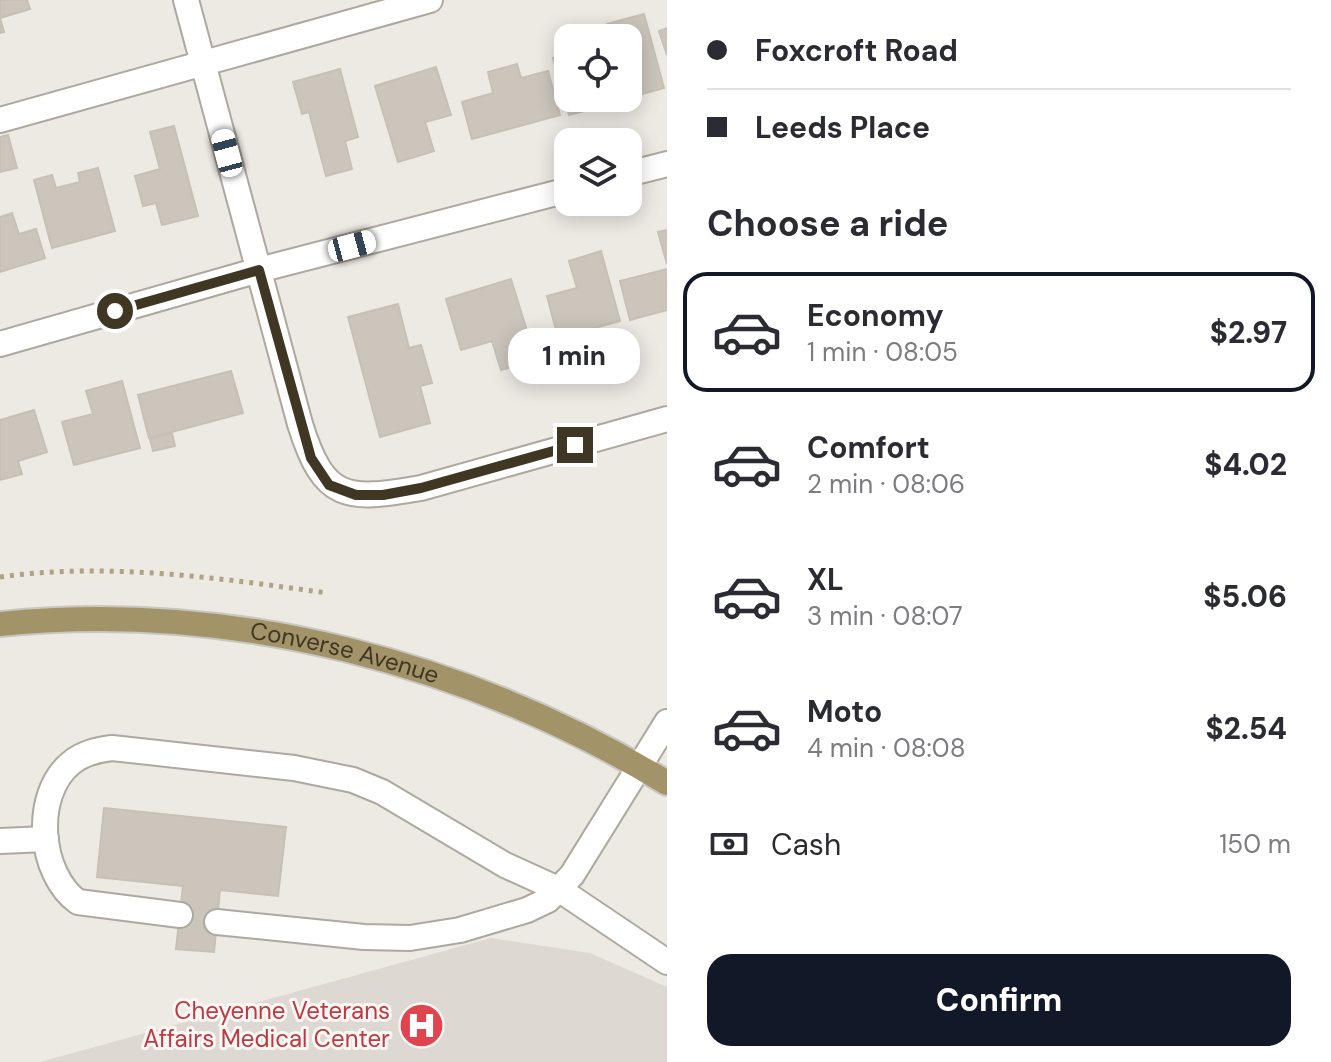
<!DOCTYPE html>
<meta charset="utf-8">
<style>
:root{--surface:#fff;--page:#f2f2f3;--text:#2b2b33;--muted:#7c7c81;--line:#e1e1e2;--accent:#111827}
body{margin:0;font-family:"DM Sans",sans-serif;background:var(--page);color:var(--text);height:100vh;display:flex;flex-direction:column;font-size:30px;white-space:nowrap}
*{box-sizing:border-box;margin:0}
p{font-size:26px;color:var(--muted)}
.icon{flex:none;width:44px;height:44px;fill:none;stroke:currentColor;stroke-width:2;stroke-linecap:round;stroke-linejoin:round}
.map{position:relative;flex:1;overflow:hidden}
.sheet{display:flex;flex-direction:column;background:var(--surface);width:664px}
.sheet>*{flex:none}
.guide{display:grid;align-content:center;height:176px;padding:0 40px;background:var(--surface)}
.tools{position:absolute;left:554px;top:24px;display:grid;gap:16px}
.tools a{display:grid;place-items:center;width:88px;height:88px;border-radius:16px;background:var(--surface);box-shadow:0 4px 20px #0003;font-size:40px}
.end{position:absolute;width:36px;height:36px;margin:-18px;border:10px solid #3f3723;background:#fff;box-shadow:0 0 0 4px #fff}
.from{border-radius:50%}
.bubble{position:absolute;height:56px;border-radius:24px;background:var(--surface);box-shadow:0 4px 20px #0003;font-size:26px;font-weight:800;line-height:56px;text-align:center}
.car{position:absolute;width:24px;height:48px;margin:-24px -12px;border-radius:10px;box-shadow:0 0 6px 2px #0007;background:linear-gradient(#fff 24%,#345 0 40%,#fff 0 76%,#345 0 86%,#fff 0)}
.guide b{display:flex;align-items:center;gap:28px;height:76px;font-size:30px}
.guide b+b{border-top:2px solid var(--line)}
.guide i{width:20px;height:20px;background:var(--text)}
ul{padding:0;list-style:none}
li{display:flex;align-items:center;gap:24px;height:120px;margin:0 16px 12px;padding:0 24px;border:4px solid transparent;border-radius:24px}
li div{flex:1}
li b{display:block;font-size:30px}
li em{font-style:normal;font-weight:800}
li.current{border-color:var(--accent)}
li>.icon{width:72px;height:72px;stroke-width:1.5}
h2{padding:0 40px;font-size:36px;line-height:96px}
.pay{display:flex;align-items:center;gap:20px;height:88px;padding:0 40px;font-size:30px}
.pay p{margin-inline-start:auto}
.button{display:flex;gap:16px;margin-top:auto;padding:16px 40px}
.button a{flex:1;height:92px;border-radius:24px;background:var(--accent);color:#fff;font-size:32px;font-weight:800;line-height:92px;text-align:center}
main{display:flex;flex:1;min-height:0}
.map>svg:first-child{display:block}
.built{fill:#ddd8d2}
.building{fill:#cbc5bc;stroke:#c7c0b6;stroke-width:2}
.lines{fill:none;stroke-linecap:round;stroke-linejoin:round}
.minor-casing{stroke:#aea99e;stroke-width:28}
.major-casing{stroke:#c9c7c1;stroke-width:28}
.path{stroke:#b1a284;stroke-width:5;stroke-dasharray:4 6;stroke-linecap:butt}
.minor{stroke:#fff;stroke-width:24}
.major{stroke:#a39368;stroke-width:24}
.route{stroke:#3f3723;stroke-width:10}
.labels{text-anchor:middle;stroke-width:6;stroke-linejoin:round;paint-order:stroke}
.street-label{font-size:24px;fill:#3f3723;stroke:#faf7f4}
.health-label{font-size:24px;fill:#be3a42;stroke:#faf7f4;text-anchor:end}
</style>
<main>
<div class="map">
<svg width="667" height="1062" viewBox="0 0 667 1062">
<rect width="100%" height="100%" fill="#ede9e3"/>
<polygon class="built" points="491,938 590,953 667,987 667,1062 40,1062"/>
<g class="building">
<polygon points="0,0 27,0 30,9 0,18 4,32 0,33"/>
<polygon points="644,14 664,88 628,98 628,38 611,38 607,24"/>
<polygon points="667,28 667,55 659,31"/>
<polygon points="568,54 568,98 601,98 603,106 569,115 553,58"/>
<polygon points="517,64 521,78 548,71 560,115 472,139 462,102 493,93 488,72"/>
<polygon points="436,67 451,115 425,122 434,151 398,162 375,86"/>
<polygon points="340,69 358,137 345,141 352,169 326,176 309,112 302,114 293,82"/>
<polygon points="174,126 198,216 162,225 156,203 143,206 135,176 160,169 150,132"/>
<polygon points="8,135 17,168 0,172 0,137"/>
<polygon points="98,168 115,231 52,248 34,180 52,175 56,188 80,182 78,173"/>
<polygon points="12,213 19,234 36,229 45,258 0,272 0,217"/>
<polygon points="667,230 667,264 658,232"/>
<polygon points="601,251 620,321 558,338 547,296 577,288 569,261"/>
<polygon points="667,269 667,310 630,320 620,281"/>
<polygon points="511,279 536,360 501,370 492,341 461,350 446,299"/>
<polygon points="398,304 409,348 421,345 432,383 420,386 430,423 380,437 348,317"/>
<polygon points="231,371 243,413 149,438 138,395"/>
<polygon points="122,381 140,448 74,465 62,422 93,414 86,391"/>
<polygon points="34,410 47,452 18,461 22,474 0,480 0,420"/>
<polygon points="172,433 175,446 153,451 150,439"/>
<polygon points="104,808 286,827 278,896 220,890 214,952 176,949 183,886 97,877"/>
</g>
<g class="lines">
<defs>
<g id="minor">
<path d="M186,0L300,424C324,501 346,501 421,488L667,419"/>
<polyline points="0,120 430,0"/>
<polyline points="628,174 667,164"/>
<polyline points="0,344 259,270 568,190"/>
<polyline points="0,841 46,839"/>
<path d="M180,915L78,902C39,874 32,795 71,763C83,753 97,750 112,748L294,768L353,780L382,792L505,865L560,890L667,962"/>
<polyline points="217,922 364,937 410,938 460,930 527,910 548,900 572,875 667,722"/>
</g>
<g id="major">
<path id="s1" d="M0,624C232,600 469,663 667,783"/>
</g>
</defs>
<use href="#minor" class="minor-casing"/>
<use href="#major" class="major-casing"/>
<path class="path" d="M0,577C108,562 219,578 327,593"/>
<use href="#minor" class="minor"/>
<use href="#major" class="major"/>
</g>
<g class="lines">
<polyline class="route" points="115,311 259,270 311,458 329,485 356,495 383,495 421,488 575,445"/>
</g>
<defs>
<symbol id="hospital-disc" viewBox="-11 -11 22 22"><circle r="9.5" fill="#e0444e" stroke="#faf7f4"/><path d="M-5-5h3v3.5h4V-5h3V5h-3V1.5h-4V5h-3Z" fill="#fff"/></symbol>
</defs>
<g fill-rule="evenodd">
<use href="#hospital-disc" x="396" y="1000" width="51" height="51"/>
</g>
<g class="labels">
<g class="street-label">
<text dy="8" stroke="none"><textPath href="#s1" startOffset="348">Converse Avenue</textPath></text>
</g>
<g class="health-label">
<text x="390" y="1019">Cheyenne Veterans<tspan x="390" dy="28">Affairs Medical Center</tspan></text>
</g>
</g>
</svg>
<div class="tools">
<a><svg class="icon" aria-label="locate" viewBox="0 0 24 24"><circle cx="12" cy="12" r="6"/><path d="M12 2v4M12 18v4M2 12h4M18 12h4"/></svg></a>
<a><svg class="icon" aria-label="layers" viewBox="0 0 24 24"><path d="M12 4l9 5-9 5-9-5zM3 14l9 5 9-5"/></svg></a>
</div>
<i class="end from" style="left:115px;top:311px"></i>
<i class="end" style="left:575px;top:445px"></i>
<div class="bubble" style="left:508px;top:328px;width:132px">1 min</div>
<i class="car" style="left:227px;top:153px;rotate:345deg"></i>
<i class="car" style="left:352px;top:246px;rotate:75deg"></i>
</div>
<section class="sheet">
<div class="guide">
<b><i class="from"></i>Foxcroft Road</b>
<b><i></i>Leeds Place</b>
</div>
<h2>Choose a ride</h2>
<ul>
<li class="current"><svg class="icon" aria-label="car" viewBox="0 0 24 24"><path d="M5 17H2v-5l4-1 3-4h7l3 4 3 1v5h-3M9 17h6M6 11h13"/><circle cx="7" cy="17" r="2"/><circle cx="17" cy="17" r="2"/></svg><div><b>Economy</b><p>1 min · 08:05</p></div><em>$2.97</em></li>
<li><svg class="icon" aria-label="car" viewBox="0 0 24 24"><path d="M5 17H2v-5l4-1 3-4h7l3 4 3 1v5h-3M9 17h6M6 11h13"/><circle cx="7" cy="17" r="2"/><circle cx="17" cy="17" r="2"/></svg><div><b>Comfort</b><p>2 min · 08:06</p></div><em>$4.02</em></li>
<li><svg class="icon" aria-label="car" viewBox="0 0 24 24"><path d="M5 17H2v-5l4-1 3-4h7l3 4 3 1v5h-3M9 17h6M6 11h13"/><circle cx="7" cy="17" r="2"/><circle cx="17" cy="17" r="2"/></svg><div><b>XL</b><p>3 min · 08:07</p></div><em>$5.06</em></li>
<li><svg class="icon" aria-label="car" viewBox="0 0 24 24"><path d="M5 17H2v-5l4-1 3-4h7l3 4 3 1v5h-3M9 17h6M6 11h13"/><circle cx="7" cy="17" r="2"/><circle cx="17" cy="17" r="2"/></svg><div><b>Moto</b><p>4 min · 08:08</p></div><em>$2.54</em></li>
</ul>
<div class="pay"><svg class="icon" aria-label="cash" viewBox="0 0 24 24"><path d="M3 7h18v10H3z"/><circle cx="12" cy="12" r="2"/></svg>Cash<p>150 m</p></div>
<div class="button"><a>Confirm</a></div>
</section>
</main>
